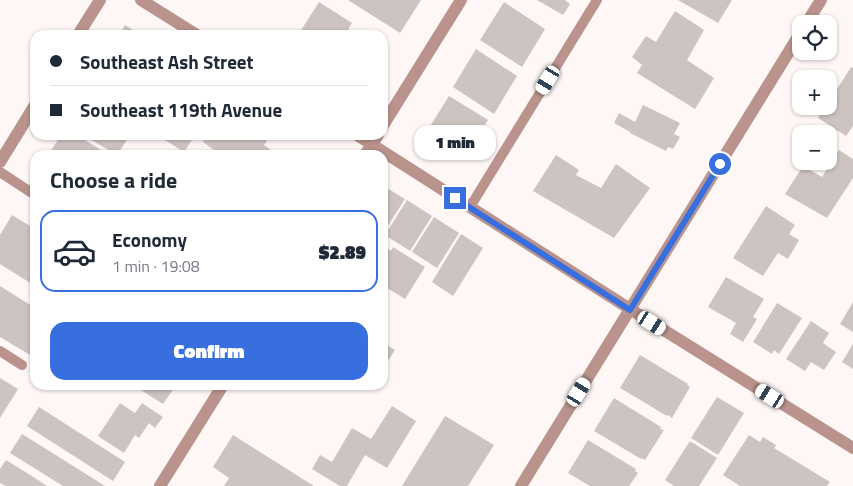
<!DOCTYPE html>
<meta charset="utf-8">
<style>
:root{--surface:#fff;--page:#f2f2f3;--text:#1f2937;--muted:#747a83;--line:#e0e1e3;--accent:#376fde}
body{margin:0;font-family:"Titillium Web",sans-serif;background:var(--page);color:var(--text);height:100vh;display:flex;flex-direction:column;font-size:19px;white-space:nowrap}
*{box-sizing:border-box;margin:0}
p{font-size:16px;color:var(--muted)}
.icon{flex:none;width:28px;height:28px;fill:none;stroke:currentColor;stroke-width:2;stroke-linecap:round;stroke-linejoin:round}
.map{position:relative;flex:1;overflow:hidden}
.sheet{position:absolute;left:30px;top:150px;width:358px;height:240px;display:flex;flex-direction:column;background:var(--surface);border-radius:15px;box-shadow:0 1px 4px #0004}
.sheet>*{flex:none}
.hud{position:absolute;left:30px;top:30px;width:358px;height:110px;border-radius:15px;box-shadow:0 1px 4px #0004;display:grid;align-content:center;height:110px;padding:0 20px;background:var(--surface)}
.controls{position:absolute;left:792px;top:15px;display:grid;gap:10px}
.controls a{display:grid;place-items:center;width:45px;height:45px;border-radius:10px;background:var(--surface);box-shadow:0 1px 4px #0004;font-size:25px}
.end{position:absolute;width:22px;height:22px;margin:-11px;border:6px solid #376fde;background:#fff;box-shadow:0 0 0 2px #fff}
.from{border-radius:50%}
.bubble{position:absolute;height:35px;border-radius:15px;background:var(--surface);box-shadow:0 1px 4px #0004;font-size:16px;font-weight:800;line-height:35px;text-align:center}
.car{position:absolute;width:15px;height:30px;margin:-15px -8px;border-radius:6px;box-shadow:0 0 4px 1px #0007;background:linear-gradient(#fff 24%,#345 0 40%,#fff 0 76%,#345 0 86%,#fff 0)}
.hud b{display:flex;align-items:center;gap:18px;height:48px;font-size:19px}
.hud b+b{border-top:1px solid var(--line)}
.hud i{width:12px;height:12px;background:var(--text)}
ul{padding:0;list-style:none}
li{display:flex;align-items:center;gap:15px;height:82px;margin:0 10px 8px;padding:0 10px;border:2px solid transparent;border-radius:15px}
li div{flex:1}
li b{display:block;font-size:19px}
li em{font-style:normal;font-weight:800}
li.current{border-color:var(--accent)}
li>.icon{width:45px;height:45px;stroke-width:1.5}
h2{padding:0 20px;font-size:22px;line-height:60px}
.action{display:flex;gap:10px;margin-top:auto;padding:10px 20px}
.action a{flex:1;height:58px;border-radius:15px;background:var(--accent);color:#fff;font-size:20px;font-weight:800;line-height:58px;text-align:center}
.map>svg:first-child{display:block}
.building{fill:#cdc4c2}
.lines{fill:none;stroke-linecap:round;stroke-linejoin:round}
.service{stroke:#b9938c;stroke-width:10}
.minor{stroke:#b9938c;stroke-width:12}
.route{stroke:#376fde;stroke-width:6}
</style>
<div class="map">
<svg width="853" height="486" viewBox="0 0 853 486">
<rect width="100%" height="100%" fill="#fef7f6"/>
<g class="building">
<polygon points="348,0 421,0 400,33"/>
<polygon points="537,0 565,0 570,4 563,15"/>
<polygon points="678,0 732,0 718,23"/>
<polygon points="319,2 352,23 345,35 298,35"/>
<polygon points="504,2 545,29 522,67 480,40"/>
<polygon points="675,11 704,30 687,60 714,78 695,109 637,73 642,65 632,57 646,36 656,42"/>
<polygon points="125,25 141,35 119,35"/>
<polygon points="476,49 517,76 494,114 453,87"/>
<polygon points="851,67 853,68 853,126 846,136 818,118 826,106 829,106 829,102"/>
<polygon points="449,96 488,120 467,152 429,128"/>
<polygon points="643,105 680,123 674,134 680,137 673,149 668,147 666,151 630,133 630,132 614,123 619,113 635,122"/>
<polygon points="61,135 77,135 109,155 55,155 50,152"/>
<polygon points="83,135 130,135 117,155"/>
<polygon points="157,135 195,135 184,152"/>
<polygon points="208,135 250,135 257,140 260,136 267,141 264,145 275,153 273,155 221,155 203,142"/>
<polygon points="839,150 853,159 853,178 827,218 785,194 803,166 822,177"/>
<polygon points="556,155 579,170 576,175 601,188 616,164 650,188 614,238 533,191"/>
<polygon points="382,185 405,199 382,235"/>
<polygon points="407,200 432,216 410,251 385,235"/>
<polygon points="766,206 795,225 789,234 799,240 788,259 778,253 763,276 733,258"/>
<polygon points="12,215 35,229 35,286 0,264 0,235"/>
<polygon points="434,217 459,233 437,268 412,252"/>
<polygon points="461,234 483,248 453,296 432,282"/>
<polygon points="386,247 391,251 393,247 425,267 405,299 382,285 382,252"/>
<polygon points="726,277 764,299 753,317 757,319 743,342 730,334 736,323 708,307"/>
<polygon points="0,286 35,308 35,358 0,337"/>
<polygon points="853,302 853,332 840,324"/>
<polygon points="777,303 802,318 779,354 774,350 772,354 753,342"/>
<polygon points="811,321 829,333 823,343 836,352 824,370 811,362 805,371 786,359"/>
<polygon points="382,342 395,350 382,370"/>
<polygon points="853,344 853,369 842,362"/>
<polygon points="640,355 688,384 687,385 690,387 672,418 668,415 667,416 620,388"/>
<polygon points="0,378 18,389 0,418"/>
<polygon points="133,385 176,385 163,404"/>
<polygon points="717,397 744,413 718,455 691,438"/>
<polygon points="614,398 661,427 660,429 664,430 645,460 641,458 641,459 594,431"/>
<polygon points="120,403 135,413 142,403 163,417 155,428 149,423 139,438 135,435 124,453 98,436"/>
<polygon points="392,406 416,421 387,468 365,455 347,486 340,486 312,469 320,455 332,462 352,428 371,439"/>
<polygon points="39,407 125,462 113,481 27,426"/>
<polygon points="445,416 494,445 468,486 402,486"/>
<polygon points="22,434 51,452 105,486 63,486 10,453"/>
<polygon points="233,435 314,486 224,486 229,478 213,467"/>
<polygon points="749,435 760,442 763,437 776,445 774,448 830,482 827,486 740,486 723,475"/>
<polygon points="588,440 636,469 635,471 638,473 629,486 590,486 568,473"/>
<polygon points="690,441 717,458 699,486 674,486 665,480"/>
<polygon points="6,460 35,478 47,486 6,486 0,483 0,469"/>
</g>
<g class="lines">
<g class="service">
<polyline points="0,172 35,195"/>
<polyline points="470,207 597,0"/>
<polyline points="0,351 22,365"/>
</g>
<g class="minor">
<polyline points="141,0 197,35"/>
<polyline points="806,24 821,0"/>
<polyline points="78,35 100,0"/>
<polyline points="382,127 461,0"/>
<polyline points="357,135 630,309 853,448"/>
<polyline points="365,155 378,135"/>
<polyline points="0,162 35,105"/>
<polyline points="160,486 223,385"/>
<polyline points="521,486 801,32"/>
</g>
</g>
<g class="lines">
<polyline class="route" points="455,198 630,310 720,164"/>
</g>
</svg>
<div class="controls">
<a><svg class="icon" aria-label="locate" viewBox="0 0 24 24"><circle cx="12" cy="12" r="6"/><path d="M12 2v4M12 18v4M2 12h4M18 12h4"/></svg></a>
<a>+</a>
<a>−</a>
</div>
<i class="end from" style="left:720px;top:164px"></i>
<i class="end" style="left:455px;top:198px"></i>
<div class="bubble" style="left:414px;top:125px;width:82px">1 min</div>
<i class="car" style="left:548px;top:80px;rotate:211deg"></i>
<i class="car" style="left:652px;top:323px;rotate:122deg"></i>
<i class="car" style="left:579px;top:392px;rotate:31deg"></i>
<i class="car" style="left:770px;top:396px;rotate:302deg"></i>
<div class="hud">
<b><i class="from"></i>Southeast Ash Street</b>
<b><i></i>Southeast 119th Avenue</b>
</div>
<section class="sheet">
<h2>Choose a ride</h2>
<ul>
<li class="current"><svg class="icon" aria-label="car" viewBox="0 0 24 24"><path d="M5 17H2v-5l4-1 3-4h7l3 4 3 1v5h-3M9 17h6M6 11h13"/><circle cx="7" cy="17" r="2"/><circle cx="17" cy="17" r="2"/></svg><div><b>Economy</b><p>1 min · 19:08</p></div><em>$2.89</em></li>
</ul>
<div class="action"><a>Confirm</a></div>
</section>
</div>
